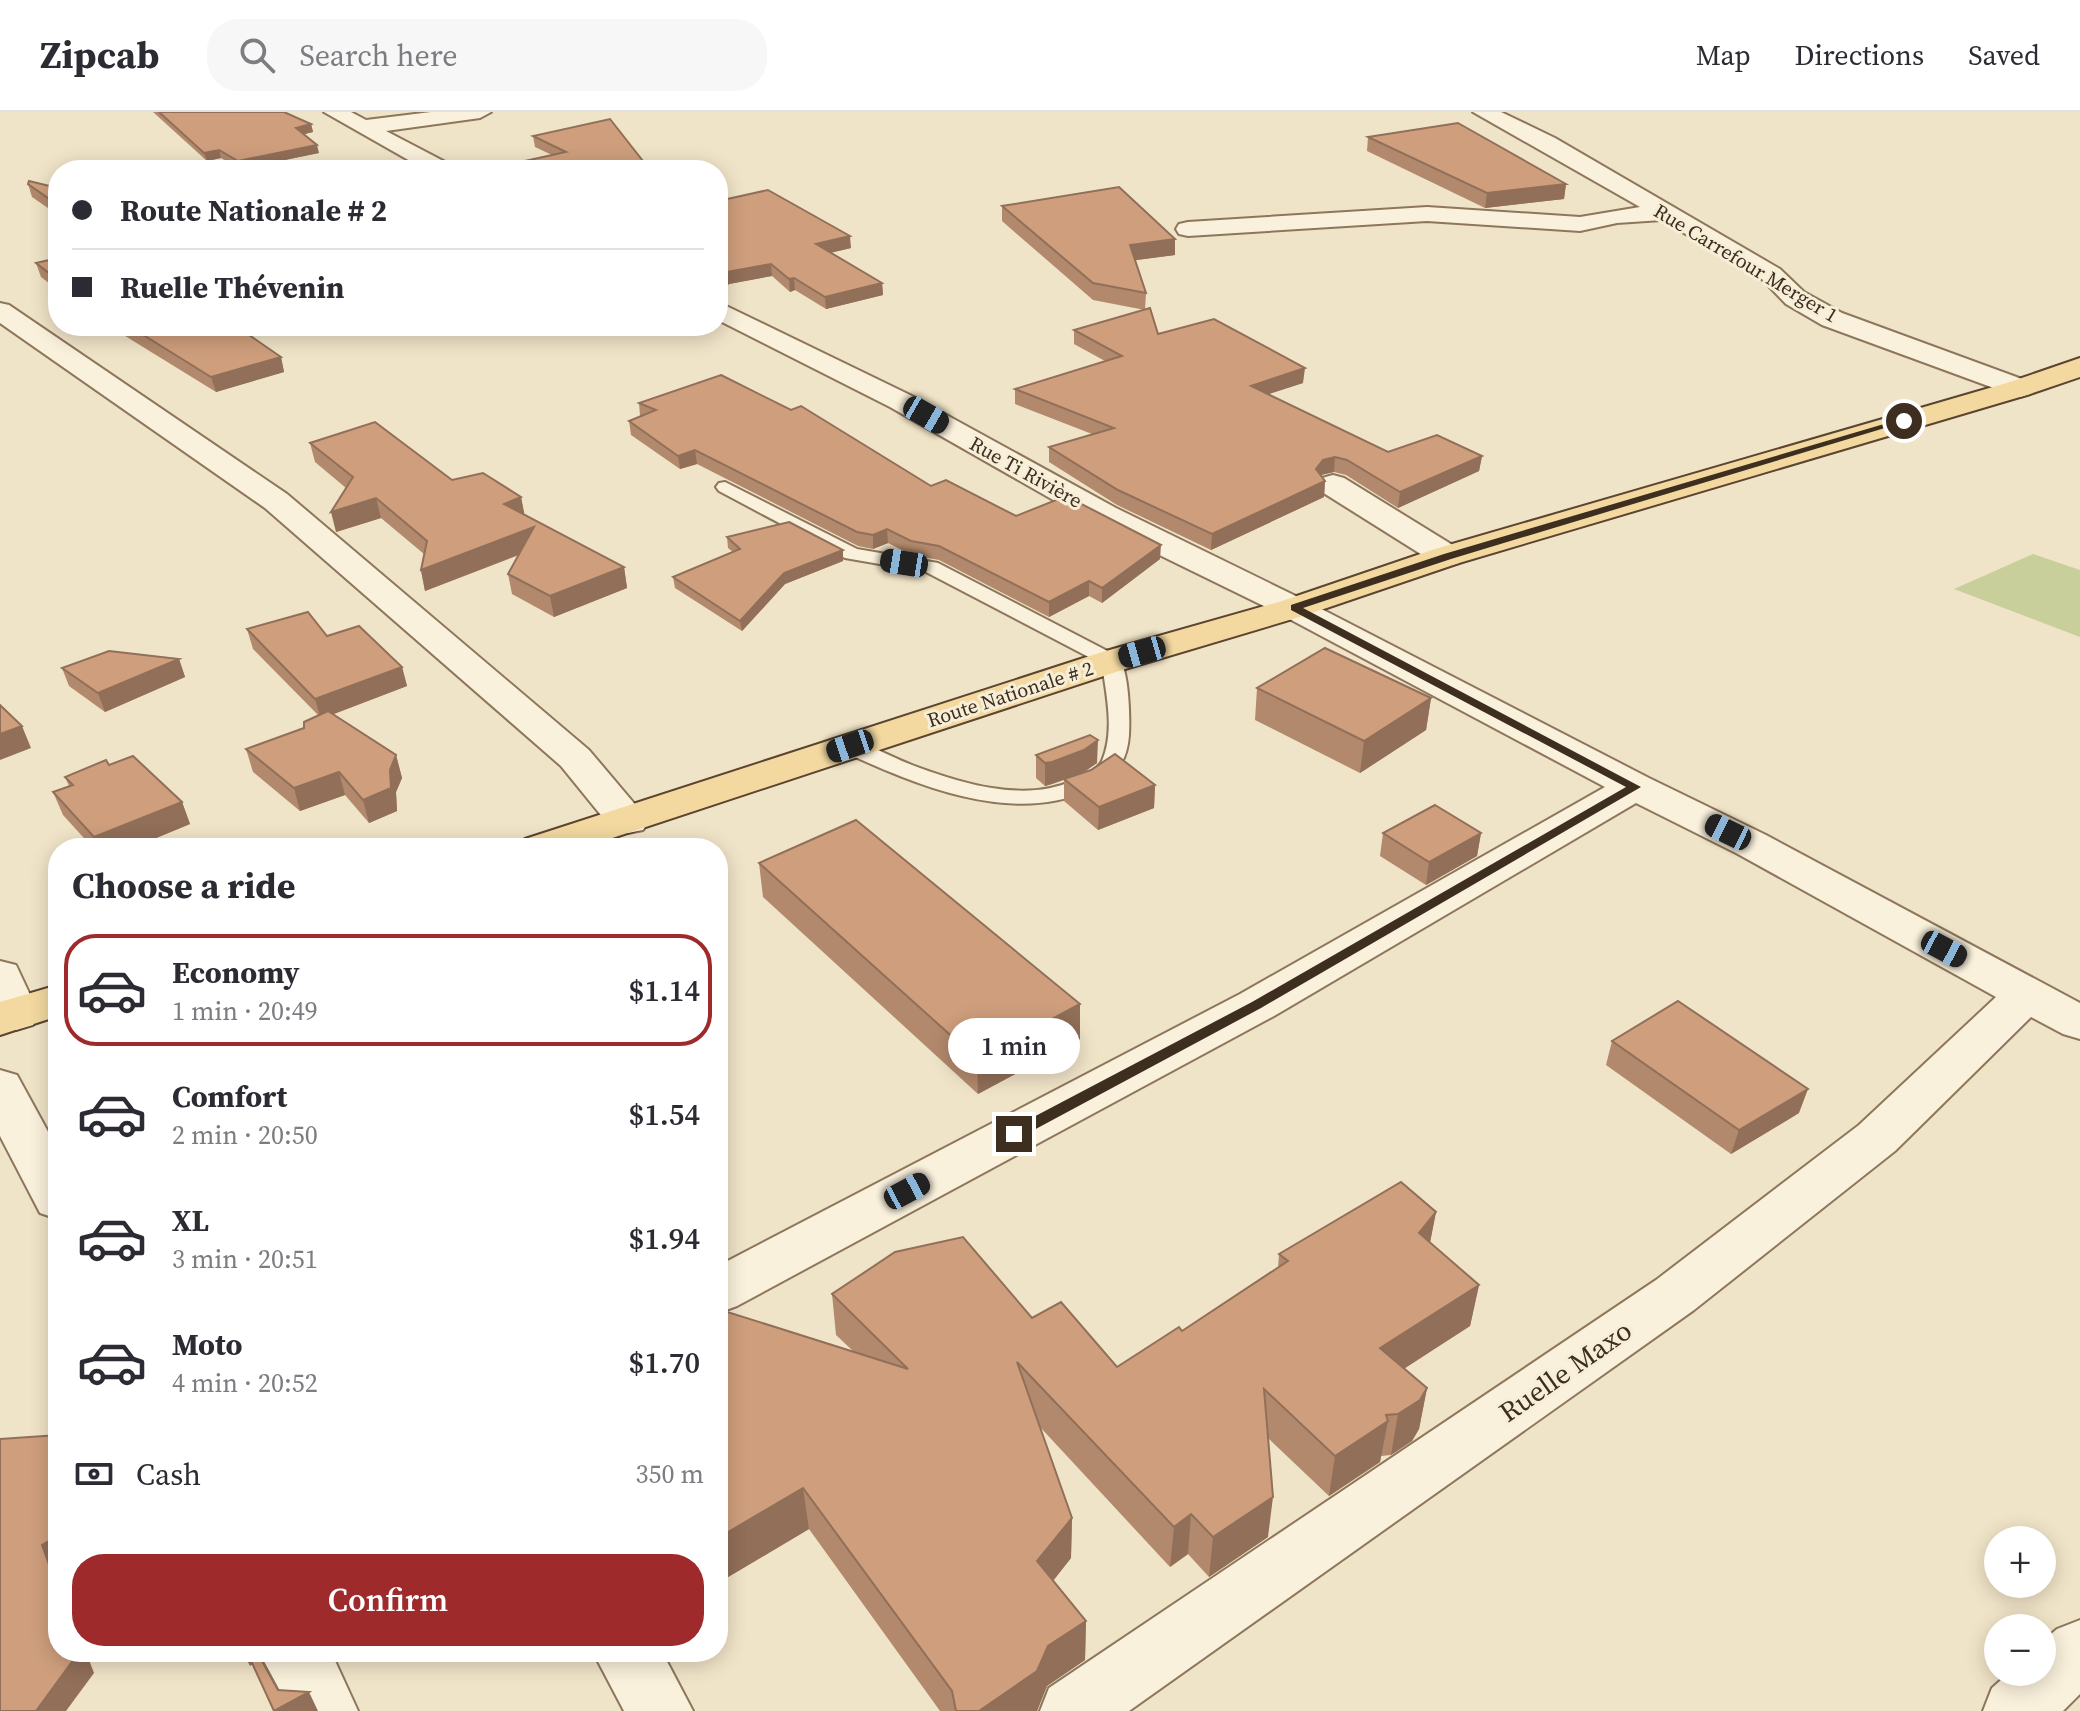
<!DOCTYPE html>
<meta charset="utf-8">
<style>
:root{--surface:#fff;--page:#f7f7f7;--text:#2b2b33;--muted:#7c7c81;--line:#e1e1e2;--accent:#9e2a2b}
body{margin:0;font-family:"Source Serif 4",serif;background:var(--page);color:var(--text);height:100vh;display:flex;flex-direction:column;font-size:30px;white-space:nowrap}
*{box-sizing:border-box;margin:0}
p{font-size:26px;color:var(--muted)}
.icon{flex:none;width:44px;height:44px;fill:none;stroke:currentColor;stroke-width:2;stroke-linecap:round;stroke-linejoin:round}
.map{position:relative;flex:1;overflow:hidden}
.side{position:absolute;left:48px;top:726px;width:680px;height:824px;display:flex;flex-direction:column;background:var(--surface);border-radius:32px;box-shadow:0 4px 20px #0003}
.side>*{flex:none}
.top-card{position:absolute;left:48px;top:48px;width:680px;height:176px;border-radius:32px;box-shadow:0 4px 20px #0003;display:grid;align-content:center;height:176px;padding:0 24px;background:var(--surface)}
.fabs{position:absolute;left:1984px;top:1414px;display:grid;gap:16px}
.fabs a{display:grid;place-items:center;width:72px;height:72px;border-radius:50%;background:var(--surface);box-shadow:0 4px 20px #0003;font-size:40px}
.end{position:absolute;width:36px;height:36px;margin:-18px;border:10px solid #3d2e20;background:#fff;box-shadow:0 0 0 4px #fff}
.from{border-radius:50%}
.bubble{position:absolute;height:56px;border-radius:28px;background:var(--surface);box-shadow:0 4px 20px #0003;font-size:26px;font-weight:600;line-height:56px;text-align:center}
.car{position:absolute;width:24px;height:48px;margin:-24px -12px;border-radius:10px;box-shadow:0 0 6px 2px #0007;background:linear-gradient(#222 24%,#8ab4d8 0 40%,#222 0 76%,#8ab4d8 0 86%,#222 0)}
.top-card b{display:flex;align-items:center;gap:28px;height:76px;font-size:30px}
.top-card b+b{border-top:2px solid var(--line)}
.top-card i{width:20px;height:20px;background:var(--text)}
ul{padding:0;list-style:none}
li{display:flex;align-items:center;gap:24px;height:112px;margin:0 16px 12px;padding:0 8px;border:4px solid transparent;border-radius:32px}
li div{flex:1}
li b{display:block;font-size:30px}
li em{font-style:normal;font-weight:600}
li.active{border-color:var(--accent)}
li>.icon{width:72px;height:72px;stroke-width:1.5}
h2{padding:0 24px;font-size:36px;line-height:96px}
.pay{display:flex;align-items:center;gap:20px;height:88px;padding:0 24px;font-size:30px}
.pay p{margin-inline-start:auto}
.primary-button{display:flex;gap:16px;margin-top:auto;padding:16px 24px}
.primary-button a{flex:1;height:92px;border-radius:32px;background:var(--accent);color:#fff;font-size:32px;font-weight:600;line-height:92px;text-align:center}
header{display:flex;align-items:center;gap:48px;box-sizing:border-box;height:112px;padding:0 40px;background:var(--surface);border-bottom:2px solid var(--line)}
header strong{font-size:38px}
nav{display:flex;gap:44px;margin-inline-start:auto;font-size:28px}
.search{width:560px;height:72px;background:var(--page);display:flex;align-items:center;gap:20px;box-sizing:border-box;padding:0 28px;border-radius:32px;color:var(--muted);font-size:30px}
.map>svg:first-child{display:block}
.green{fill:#c9cf9b}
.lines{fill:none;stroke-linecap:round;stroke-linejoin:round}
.lane-casing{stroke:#8d765c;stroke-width:4}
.street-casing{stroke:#8d765c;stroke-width:4}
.primary-casing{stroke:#5b4430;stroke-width:4}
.lane{fill:#faf1dc;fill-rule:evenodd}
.street{fill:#faf1dc;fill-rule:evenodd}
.primary{fill:#f3d9a0;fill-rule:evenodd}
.wall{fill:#b2896c}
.shaded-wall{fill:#916f58}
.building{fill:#cf9f7d;stroke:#916f58;stroke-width:2}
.route{fill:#3d2e20}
.labels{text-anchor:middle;stroke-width:6;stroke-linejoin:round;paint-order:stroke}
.far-street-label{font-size:20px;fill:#3d2e20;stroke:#f7eed8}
.near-street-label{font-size:28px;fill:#3d2e20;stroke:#f7eed8}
</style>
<header>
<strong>Zipcab</strong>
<div class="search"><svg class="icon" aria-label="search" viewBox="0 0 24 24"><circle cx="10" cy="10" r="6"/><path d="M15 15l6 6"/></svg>Search here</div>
<nav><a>Map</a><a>Directions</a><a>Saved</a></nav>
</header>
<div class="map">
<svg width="2080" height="1599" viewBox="0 0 2080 1599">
<rect width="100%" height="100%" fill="#f0e4c8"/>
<polygon class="green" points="2033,442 2080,458 2080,525 1954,477"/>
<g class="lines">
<defs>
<path id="lane" d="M725,370L857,437L938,451L1119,545C1129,561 1130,604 1129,623C1127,652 1114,666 1089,678C1011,714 914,672 842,639L839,634L850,628C871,633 891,645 912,653C960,671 1023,691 1072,669C1083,664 1097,659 1102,649C1115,619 1106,582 1102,552L926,460L845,446L719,379L716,375L719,371Z"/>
<g id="street">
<polygon points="324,0 351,0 366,8 431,0 491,0 480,6 386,19 451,53 454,58 426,58"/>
<polygon points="1473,0 1501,0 1555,26 1780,157 1804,180 1842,201 2030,270 2034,276 2030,282 2020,285 2010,282 1822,213 1786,192 1762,167 1662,108 1617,111 1580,119 1427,109 1188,124 1179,122 1176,117 1179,112 1188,110 1427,95 1580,105 1640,95"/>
<polygon points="718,190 910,283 1116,396 1306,489 1649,666 1766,723 2080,891 2080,927 2063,922 2031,905 1895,1039 1694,1198 1129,1599 1040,1599 1049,1576 1656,1168 1859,1013 1996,885 1736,741 1636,691 1274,904 737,1194 718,1201 718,1154 1240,882 1605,675 1282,503 1092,410 890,295 718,208"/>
<polygon points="0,191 9,193 287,382 589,638 649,709 643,718 628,721 613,718 561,654 265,396 0,211"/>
<polygon points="1333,363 1344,366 1459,437 1464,444 1459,451 1447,454 1435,451 1322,380 1317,373 1322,366"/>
<polygon points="0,849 16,853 39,902 33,913 16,918 0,913"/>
<polygon points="0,958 17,963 58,1038 58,1107 40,1101 0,1024"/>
<polygon points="2080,1508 2080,1582 2063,1599 1983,1599 1992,1576 2010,1560 2042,1560 2042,1530 2057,1517"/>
<polygon points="259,1540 331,1540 358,1599 291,1599"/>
<polygon points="593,1540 662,1540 693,1599 624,1599"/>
</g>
<g id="primary">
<polygon points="2080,246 2080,265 2030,282 1459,451 1306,503 1125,557 582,736 519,736 525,727 1099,541 1282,489 1435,437 2010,270"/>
<polygon points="58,873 58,904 0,923 0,890"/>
</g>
</defs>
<use href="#lane" class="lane-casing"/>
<use href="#street" class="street-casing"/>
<use href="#primary" class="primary-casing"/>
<use href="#lane" class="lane"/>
<use href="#street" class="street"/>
<use href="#primary" class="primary"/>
</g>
<g class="wall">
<polygon points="153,0 284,0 311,12 313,20 304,22 319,41 240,57 221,46 207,49"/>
<polygon points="533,24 650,58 527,58 525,49 552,43 535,35"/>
<polygon points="1368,25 1566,72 1564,87 1485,96 1367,39"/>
<polygon points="28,72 58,76 58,103 32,85"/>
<polygon points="718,89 851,136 830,141 882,171 883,183 826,197 795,178 790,180 772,164 729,172 721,180 718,178"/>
<polygon points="1002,94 1175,127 1175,143 1135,148 1146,181 1145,198 1158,222 1303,271 1269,282 1388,340 1482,344 1479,359 1398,396 1346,363 1334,360 1321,363 1325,369 1324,385 1211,438 1117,393 1049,350 1049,335 1092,322 1015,292 1015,277 1105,249 1074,232 1074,218 1145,198 1093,188 1002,109"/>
<polygon points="58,146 58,178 41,165 36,151"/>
<polygon points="109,214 236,214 281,245 284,260 216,280"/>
<polygon points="639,291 931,374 1016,404 1160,447 1102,491 1089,484 1049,505 939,448 912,443 888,431 873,437 858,434 697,352 680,357 631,323 629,309 640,304"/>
<polygon points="310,331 521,385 524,402 624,455 627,476 554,505 512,482 508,462 519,443 425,479 421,458 424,442 381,406 336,420 346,376 315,350"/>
<polygon points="727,425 843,449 785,472 742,519 675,476 673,465 733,440 728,436"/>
<polygon points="247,517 327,524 402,555 407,574 333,602 396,643 402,666 396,680 397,699 369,711 345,683 300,699 253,660 246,637 304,616 318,603 253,537"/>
<polygon points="179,547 185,565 105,600 69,574 62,556"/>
<polygon points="1257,576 1431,586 1426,618 1360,661 1255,608"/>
<polygon points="1036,643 1097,651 1084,660 1155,673 1154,696 1098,718 1064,689 1064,668 1052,672 1045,674 1036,666"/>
<polygon points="109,653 182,690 190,712 132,736 93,736 63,703 53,680 69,674 65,665"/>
<polygon points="1383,721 1481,721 1477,744 1426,773 1380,744"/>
<polygon points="759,751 1080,927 978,982 763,785"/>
<polygon points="1612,929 1799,1001 1731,1042 1606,953"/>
<polygon points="1436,1100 1430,1131 1479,1173 1470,1214 1404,1256 1427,1276 1419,1317 1412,1329 1391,1343 1381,1344 1380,1350 1329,1384 1268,1326 1268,1425 1209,1465 1188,1442 1170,1455 1040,1315 1072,1406 1071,1446 1053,1469 1086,1509 1085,1548 1047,1574 1037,1599 940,1599 809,1417 718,1471 853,1239 836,1223 832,1182 1032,1206 1117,1255 1182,1219 1278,1156 1279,1142"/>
</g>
<g class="shaded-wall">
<polygon points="311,12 313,20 297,24 296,16"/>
<polygon points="317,33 319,41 240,57 238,49"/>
<polygon points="219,38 221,46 207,49 204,41"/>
<polygon points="1566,72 1564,87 1485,96 1487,81"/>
<polygon points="850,124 851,136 817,144 816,132"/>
<polygon points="1175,127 1175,143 1130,149 1130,133"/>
<polygon points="771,152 772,164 729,172 721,180 719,168 727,160"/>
<polygon points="794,166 795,178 790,180 789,167"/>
<polygon points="882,171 883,183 826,197 825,185"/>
<polygon points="281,245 284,260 216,280 211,265"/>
<polygon points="1305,256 1303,271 1250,288 1251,274"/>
<polygon points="695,338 697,352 680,357 678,344"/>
<polygon points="1482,344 1479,359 1398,396 1400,380"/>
<polygon points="1335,345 1334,360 1321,363 1314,373 1316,357 1323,348"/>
<polygon points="1325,369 1324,385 1211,438 1212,422"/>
<polygon points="521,385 525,405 504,392"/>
<polygon points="376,386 381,406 336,420 331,400"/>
<polygon points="534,415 538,435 425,479 421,458"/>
<polygon points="887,417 888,431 873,437 873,423"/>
<polygon points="1161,433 1160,447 1102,491 1102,476"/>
<polygon points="843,438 843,449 785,472 742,519 740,509 784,461"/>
<polygon points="624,455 627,476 554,505 550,484"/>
<polygon points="1089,469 1089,484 1049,505 1049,490"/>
<polygon points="179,547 185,565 105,600 98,581"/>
<polygon points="402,555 407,574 321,607 315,587"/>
<polygon points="1431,586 1426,618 1360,661 1364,629"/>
<polygon points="22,614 31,636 0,648 0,622"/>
<polygon points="1098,628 1097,651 1084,660 1052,672 1045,674 1045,651"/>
<polygon points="396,643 402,666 396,680 397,699 369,711 363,688 390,658"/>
<polygon points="339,660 345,683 300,699 294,676"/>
<polygon points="1155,673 1154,696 1098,718 1099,695"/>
<polygon points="182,690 190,712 132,736 99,736 94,725"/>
<polygon points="1481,721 1477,744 1426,773 1429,750"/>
<polygon points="1080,892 1080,927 978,982 977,947"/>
<polygon points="1808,977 1799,1001 1731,1042 1739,1018"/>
<polygon points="1436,1100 1428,1140 1419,1121"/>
<polygon points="1479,1173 1470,1214 1373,1277 1380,1236"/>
<polygon points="1427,1276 1419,1317 1412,1329 1391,1343 1398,1302"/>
<polygon points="1388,1309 1380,1350 1329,1384 1335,1344"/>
<polygon points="803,1376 809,1417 718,1471 718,1426"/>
<polygon points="1273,1385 1268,1425 1209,1465 1213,1425"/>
<polygon points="1191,1402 1188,1442 1170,1455 1174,1415"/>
<polygon points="1072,1406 1071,1446 1037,1489 1037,1449"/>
<polygon points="58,1424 58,1454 55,1456 58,1464 58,1477 42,1433"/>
<polygon points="1086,1509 1085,1548 1047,1574 1037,1599 979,1599 1048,1534"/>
<polygon points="79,1540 86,1540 94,1561 66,1599 36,1599"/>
<polygon points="243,1540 247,1540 253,1552 250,1554"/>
<polygon points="309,1580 318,1599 275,1599"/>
</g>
<g class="building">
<polygon points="159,0 284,0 311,12 296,16 317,33 238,49 219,38 204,41"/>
<polygon points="610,7 650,58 541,58 525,49 566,40 533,24"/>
<polygon points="1458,11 1566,72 1487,81 1368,25"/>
<polygon points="29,69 58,76 58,93 28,72"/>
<polygon points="1119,75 1175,127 1130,133 1146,181 1093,171 1002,94"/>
<polygon points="768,78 850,124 816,132 882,171 825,185 794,166 789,167 771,152 727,160 719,168 718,167 718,89"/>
<polygon points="58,146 58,168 36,151"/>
<polygon points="1150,196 1158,222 1214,207 1305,256 1251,274 1388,340 1437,323 1482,344 1400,380 1347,348 1335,345 1323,348 1316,357 1325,369 1212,422 1118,378 1049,335 1114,316 1015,277 1122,244 1074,218"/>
<polygon points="129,214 236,214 281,245 211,265"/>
<polygon points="721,263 791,298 801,294 931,374 946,368 1016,404 1066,384 1161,433 1102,476 1089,469 1049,490 939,434 911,429 887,417 873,423 857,420 695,338 678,344 629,309 656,298 639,291"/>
<polygon points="375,310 452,368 483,361 521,385 504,392 624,455 550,484 508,462 534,415 421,458 427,429 376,386 331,400 353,365 310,331"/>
<polygon points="789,410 843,438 784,461 740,509 673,465 740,437 727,425"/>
<polygon points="308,500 327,524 359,514 402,555 315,587 247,517"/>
<polygon points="1325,536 1431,586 1364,629 1257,576"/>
<polygon points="109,539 179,547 98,581 62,556"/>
<polygon points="0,593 22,614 0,622"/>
<polygon points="328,599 396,643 390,658 391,676 363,688 339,660 294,676 246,637 304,616 304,610"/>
<polygon points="1090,623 1098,628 1084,638 1052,650 1045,651 1036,643"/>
<polygon points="1115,642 1155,673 1099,695 1064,667 1091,658"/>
<polygon points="133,644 182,690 94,725 53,680 73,673 65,665 106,648 109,653"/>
<polygon points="1435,693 1481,721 1429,750 1383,721"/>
<polygon points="856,708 1080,892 977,947 759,751"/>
<polygon points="1678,889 1808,977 1739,1018 1612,929"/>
<polygon points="1401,1070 1436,1100 1419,1121 1479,1173 1380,1236 1427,1276 1420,1288 1398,1302 1386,1303 1388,1309 1335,1344 1264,1277 1273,1385 1213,1425 1191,1402 1174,1415 1017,1250 1072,1406 1037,1449 1086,1509 1048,1534 1037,1559 979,1599 956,1599 952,1579 803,1376 718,1426 718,1197 908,1257 832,1182 895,1140 963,1125 1032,1206 1061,1190 1117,1255 1179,1215 1182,1219 1288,1149 1279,1142"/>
<polygon points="58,1323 58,1424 42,1433 58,1477 58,1540 79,1540 36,1599 0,1599 0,1327"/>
<polygon points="247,1540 257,1540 278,1578 309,1580 274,1599"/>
</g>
<polygon class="route" points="1901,307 1908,309 1451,447 1303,496 1641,675 1261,896 1019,1026 1009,1026 1009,1018 1252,890 1626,675 1291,498 1291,493 1444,442"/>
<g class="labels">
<g class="far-street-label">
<text transform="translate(1746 151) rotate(31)" y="7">Rue Carrefour Merger 1</text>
<text transform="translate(1026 360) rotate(29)" y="7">Rue Ti Rivière</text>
<text transform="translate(1010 582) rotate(-18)" y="7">Route Nationale # 2</text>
</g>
<g class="near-street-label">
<text transform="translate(1565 1259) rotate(-35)" y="10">Ruelle Maxo</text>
</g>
</g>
</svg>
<div class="fabs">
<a>+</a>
<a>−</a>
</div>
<i class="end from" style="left:1904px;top:309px"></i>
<i class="end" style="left:1014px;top:1022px"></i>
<div class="bubble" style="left:948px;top:906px;width:132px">1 min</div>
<i class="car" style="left:926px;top:303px;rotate:120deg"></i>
<i class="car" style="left:904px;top:451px;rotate:279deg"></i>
<i class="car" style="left:1142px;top:540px;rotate:254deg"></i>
<i class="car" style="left:850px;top:634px;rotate:251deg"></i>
<i class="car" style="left:1728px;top:720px;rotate:296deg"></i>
<i class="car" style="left:1944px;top:837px;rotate:118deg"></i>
<i class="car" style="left:907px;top:1079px;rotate:62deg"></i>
<div class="top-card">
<b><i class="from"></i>Route Nationale # 2</b>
<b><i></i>Ruelle Thévenin</b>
</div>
<section class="side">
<h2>Choose a ride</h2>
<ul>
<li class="active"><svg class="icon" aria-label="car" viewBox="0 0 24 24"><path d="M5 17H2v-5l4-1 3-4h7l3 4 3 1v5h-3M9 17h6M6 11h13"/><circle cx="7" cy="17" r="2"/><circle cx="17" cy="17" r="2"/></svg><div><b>Economy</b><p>1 min · 20:49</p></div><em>$1.14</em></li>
<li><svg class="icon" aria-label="car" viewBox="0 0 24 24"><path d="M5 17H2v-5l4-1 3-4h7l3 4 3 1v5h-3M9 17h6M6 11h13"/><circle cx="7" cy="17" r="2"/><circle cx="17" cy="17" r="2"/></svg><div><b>Comfort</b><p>2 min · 20:50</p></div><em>$1.54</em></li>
<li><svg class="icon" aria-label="car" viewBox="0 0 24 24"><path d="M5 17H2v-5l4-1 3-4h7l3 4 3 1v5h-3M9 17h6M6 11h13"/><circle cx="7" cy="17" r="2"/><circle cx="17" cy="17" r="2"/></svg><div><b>XL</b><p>3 min · 20:51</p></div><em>$1.94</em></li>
<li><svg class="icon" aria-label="car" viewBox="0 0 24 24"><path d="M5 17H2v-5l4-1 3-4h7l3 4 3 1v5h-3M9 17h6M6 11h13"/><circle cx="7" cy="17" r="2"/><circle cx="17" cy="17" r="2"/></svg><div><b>Moto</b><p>4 min · 20:52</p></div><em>$1.70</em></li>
</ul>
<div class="pay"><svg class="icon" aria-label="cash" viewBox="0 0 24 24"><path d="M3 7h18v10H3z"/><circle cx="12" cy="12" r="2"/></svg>Cash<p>350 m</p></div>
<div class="primary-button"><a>Confirm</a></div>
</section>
</div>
